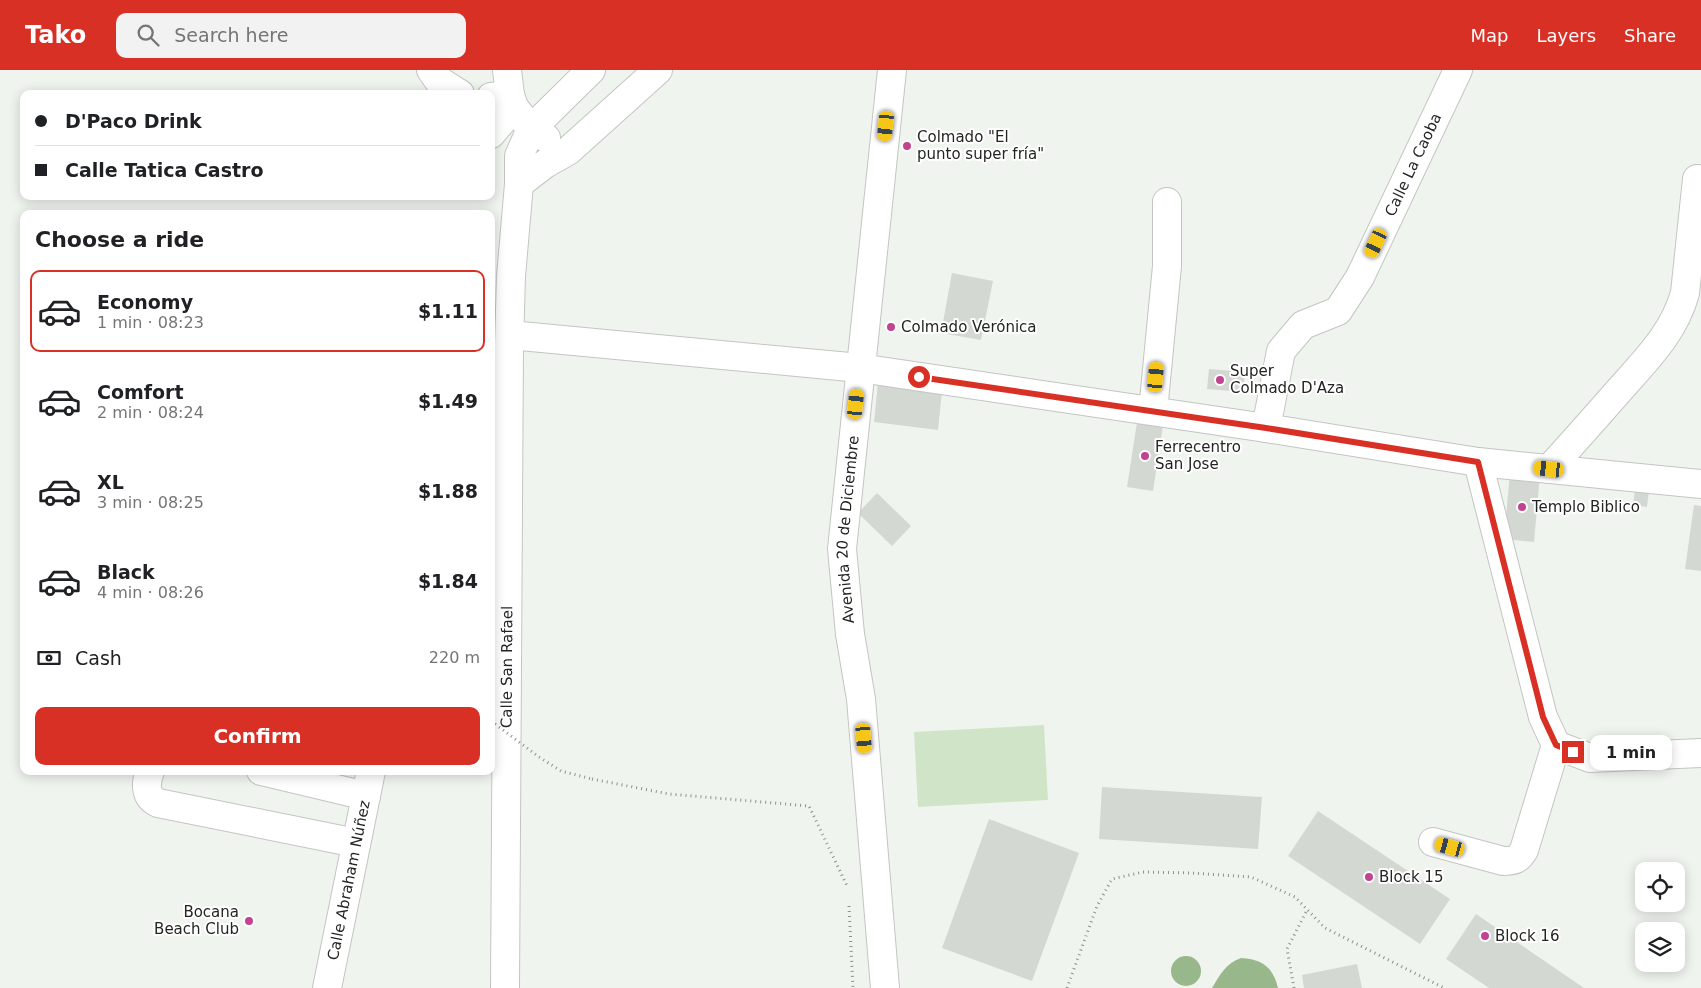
<!DOCTYPE html>
<meta charset="utf-8">
<style>
:root{--surface:#fff;--page:#f2f2f2;--text:#202124;--muted:#757577;--line:#e0e0e0;--accent:#d93025}
body{margin:0;font-family:"DejaVu Sans",sans-serif;background:var(--page);color:var(--text);height:100vh;display:flex;flex-direction:column;font-size:19px;white-space:nowrap}
*{box-sizing:border-box;margin:0}
p{font-size:16px;color:var(--muted)}
.icon{flex:none;width:28px;height:28px;fill:none;stroke:currentColor;stroke-width:2;stroke-linecap:round;stroke-linejoin:round}
.map{position:relative;flex:1;overflow:hidden}
.details{position:absolute;left:20px;top:140px;width:475px;height:565px;display:flex;flex-direction:column;background:var(--surface);border-radius:10px;box-shadow:0 2px 12px #0003}
.details>*{flex:none}
.guide{position:absolute;left:20px;top:20px;width:475px;height:110px;border-radius:10px;box-shadow:0 2px 12px #0003;display:grid;align-content:center;height:110px;padding:0 15px;background:var(--surface)}
.tools{position:absolute;left:1635px;top:792px;display:grid;gap:10px}
.tools a{display:grid;place-items:center;width:50px;height:50px;border-radius:10px;background:var(--surface);box-shadow:0 2px 12px #0003;font-size:25px}
.end{position:absolute;width:22px;height:22px;margin:-11px;border:6px solid #d93025;background:#fff;box-shadow:0 0 0 2px #fff}
.from{border-radius:50%}
.bubble{position:absolute;height:35px;border-radius:10px;background:var(--surface);box-shadow:0 2px 12px #0003;font-size:16px;font-weight:700;line-height:35px;text-align:center}
.car{position:absolute;width:15px;height:30px;margin:-15px -8px;border-radius:6px;box-shadow:0 0 4px 1px #0007;background:linear-gradient(#f5c518 24%,#345 0 40%,#f5c518 0 76%,#345 0 86%,#f5c518 0)}
.guide b{display:flex;align-items:center;gap:18px;height:48px;font-size:19px}
.guide b+b{border-top:1px solid var(--line)}
.guide i{width:12px;height:12px;background:var(--text)}
ul{padding:0;list-style:none}
li{display:flex;align-items:center;gap:15px;height:82px;margin:0 10px 8px;padding:0 5px;border:2px solid transparent;border-radius:10px}
li div{flex:1}
li b{display:block;font-size:19px}
li em{font-style:normal;font-weight:700}
li.on{border-color:var(--accent)}
li>.icon{width:45px;height:45px;stroke-width:1.5}
h2{padding:0 15px;font-size:22px;line-height:60px}
.pay{display:flex;align-items:center;gap:12px;height:55px;padding:0 15px;font-size:19px}
.pay p{margin-inline-start:auto}
.button{display:flex;gap:10px;margin-top:auto;padding:10px 15px}
.button a{flex:1;height:58px;border-radius:10px;background:var(--accent);color:#fff;font-size:20px;font-weight:700;line-height:58px;text-align:center}
header{display:flex;align-items:center;gap:30px;box-sizing:border-box;height:70px;padding:0 25px;background:var(--accent);color:#fff}
header strong{font-size:24px}
nav{display:flex;gap:28px;margin-inline-start:auto;font-size:18px}
.search{width:350px;height:45px;background:var(--page);display:flex;align-items:center;gap:12px;box-sizing:border-box;padding:0 18px;border-radius:10px;color:var(--muted);font-size:19px}
.map>svg:first-child{display:block}
.green{fill:#d0e5c8}
.water{fill:#98b88b}
.building{fill:#d4d8d2}
.lines{fill:none;stroke-linecap:round;stroke-linejoin:round}
.minor-casing{stroke:#c2c6c0;stroke-width:30}
.path{stroke:#8e918d;stroke-width:3;stroke-dasharray:1 4;stroke-linecap:butt}
.minor{stroke:#fff;stroke-width:28}
.path-bridge{stroke:#8e918d;stroke-width:3;stroke-dasharray:1 4;stroke-linecap:butt}
.route{stroke:#d93025;stroke-width:6}
.poi-dot{fill:#c24491;stroke:#fff;stroke-width:2}
.labels{text-anchor:middle;stroke-width:4;stroke-linejoin:round;paint-order:stroke}
.poi-label{font-size:15px;fill:#242523;stroke:#fff;text-anchor:start}
.street-label{font-size:15px;fill:#242523;stroke:#fff}
</style>
<header>
<strong>Tako</strong>
<div class="search"><svg class="icon" aria-label="search" viewBox="0 0 24 24"><circle cx="10" cy="10" r="6"/><path d="M15 15l6 6"/></svg>Search here</div>
<nav><a>Map</a><a>Layers</a><a>Share</a></nav>
</header>
<div class="map">
<svg width="1701" height="918" viewBox="0 0 1701 918">
<rect width="100%" height="100%" fill="#f0f4ef"/>
<polygon class="green" points="1044,655 1048,730 918,737 914,662"/>
<g class="water">
<circle cx="1186" cy="901" r="15"/>
<path d="M1241,888C1262,889 1273,897 1278,918H1212C1220,905 1226,893 1241,888Z"/>
</g>
<g class="building">
<polygon points="952,203 993,211 981,270 941,263"/>
<polygon points="1209,299 1245,302 1243,322 1207,319"/>
<polygon points="878,313 942,321 938,360 874,352"/>
<polygon points="1137,352 1163,356 1153,421 1127,417"/>
<polygon points="1510,402 1540,405 1534,472 1504,469"/>
<polygon points="1636,412 1650,413 1647,437 1633,435"/>
<polygon points="877,423 911,456 892,476 858,443"/>
<polygon points="1694,435 1701,436 1701,501 1685,499"/>
<polygon points="1102,717 1262,727 1258,779 1099,769"/>
<polygon points="1318,741 1450,829 1420,874 1288,786"/>
<polygon points="989,749 1079,783 1032,911 942,878"/>
<polygon points="1476,844 1584,918 1489,918 1446,889"/>
<polygon points="1357,894 1362,918 1304,918 1302,905"/>
</g>
<g class="lines">
<defs>
<g id="minor">
<polyline points="431,0 438,10 460,24"/>
<polyline points="507,0 510,25"/>
<polyline points="491,27 510,25 514,37 531,59 546,68"/>
<polyline points="491,64 514,37"/>
<polyline points="519,114 545,94 568,81 658,0"/>
<polyline points="510,265 860,298 1266,358 1478,392 1701,414"/>
<polyline points="1153,341 1167,196 1167,132"/>
<path id="s1" d="M1266,358L1281,281L1303,255L1338,241L1360,207L1458,0"/>
<polyline points="1478,392 1543,647 1556,675 1590,688 1701,683"/>
<path d="M1549,399C1572,374 1594,349 1616,324C1643,293 1674,264 1685,223L1697,109"/>
<path d="M150,701C145,714 145,727 158,733L356,773"/>
<polyline points="261,701 366,726"/>
<path d="M1433,772L1503,791C1514,791 1518,790 1524,780L1556,675"/>
<path id="s2" d="M327,918L371,701"/>
<path id="s3" d="M505,918L509,275L511,206L519,114V86L531,59L591,0"/>
<path id="s4" d="M885,918L861,629L850,564L842,479L892,0"/>
</g>
</defs>
<use href="#minor" class="minor-casing"/>
<g class="path">
<polyline points="592,709 669,724 809,736 848,818"/>
<polyline points="849,836 853,918"/>
<polyline points="1067,918 1097,836 1112,809 1143,802 1192,803 1251,807 1295,827 1325,858 1444,918"/>
<polyline points="1294,918 1287,879 1307,840"/>
</g>
<use href="#minor" class="minor"/>
<polyline class="path-bridge" points="491,651 539,687 561,701 592,709"/>
</g>
<g class="lines">
<polyline class="route" points="919,307 1266,358 1478,392 1543,647 1556,675 1573,682"/>
</g>
<g class="poi-dot">
<circle cx="907" cy="76" r="5"/>
<circle cx="891" cy="257" r="5"/>
<circle cx="1220" cy="310" r="5"/>
<circle cx="1145" cy="386" r="5"/>
<circle cx="1522" cy="437" r="5"/>
<circle cx="1369" cy="807" r="5"/>
<circle cx="249" cy="851" r="5"/>
<circle cx="1485" cy="866" r="5"/>
</g>
<g class="labels">
<g class="poi-label">
<text x="917" y="72">Colmado "El<tspan x="917" dy="17">punto super fría"</tspan></text>
<text x="901" y="262">Colmado Verónica</text>
<text x="1230" y="306">Super<tspan x="1230" dy="17">Colmado D'Aza</tspan></text>
<text x="1155" y="382">Ferrecentro<tspan x="1155" dy="17">San Jose</tspan></text>
<text x="1532" y="442">Templo Biblico</text>
<text x="1379" y="812">Block 15</text>
<text x="239" y="847" text-anchor="end">Bocana<tspan x="239" dy="17">Beach Club</tspan></text>
<text x="1495" y="871">Block 16</text>
</g>
<g class="street-label">
<text dy="5" stroke="none"><textPath href="#s1" startOffset="315">Calle La Caoba</textPath></text>
<text dy="5" stroke="none"><textPath href="#s4" startOffset="461">Avenida 20 de Diciembre</textPath></text>
<text dy="5" stroke="none"><textPath href="#s3" startOffset="321">Calle San Rafael</textPath></text>
<text dy="5" stroke="none"><textPath href="#s2" startOffset="110">Calle Abraham Núñez</textPath></text>
</g>
</g>
</svg>
<div class="tools">
<a><svg class="icon" aria-label="locate" viewBox="0 0 24 24"><circle cx="12" cy="12" r="6"/><path d="M12 2v4M12 18v4M2 12h4M18 12h4"/></svg></a>
<a><svg class="icon" aria-label="layers" viewBox="0 0 24 24"><path d="M12 4l9 5-9 5-9-5zM3 14l9 5 9-5"/></svg></a>
</div>
<i class="end from" style="left:919px;top:307px"></i>
<i class="end" style="left:1573px;top:682px"></i>
<div class="bubble" style="left:1590px;top:665px;width:82px">1 min</div>
<i class="car" style="left:886px;top:56px;rotate:186deg"></i>
<i class="car" style="left:1376px;top:173px;rotate:205deg"></i>
<i class="car" style="left:1156px;top:307px;rotate:5deg"></i>
<i class="car" style="left:856px;top:334px;rotate:6deg"></i>
<i class="car" style="left:1549px;top:399px;rotate:276deg"></i>
<i class="car" style="left:864px;top:668px;rotate:175deg"></i>
<i class="car" style="left:1450px;top:777px;rotate:285deg"></i>
<div class="guide">
<b><i class="from"></i>D'Paco Drink</b>
<b><i></i>Calle Tatica Castro</b>
</div>
<section class="details">
<h2>Choose a ride</h2>
<ul>
<li class="on"><svg class="icon" aria-label="car" viewBox="0 0 24 24"><path d="M5 17H2v-5l4-1 3-4h7l3 4 3 1v5h-3M9 17h6M6 11h13"/><circle cx="7" cy="17" r="2"/><circle cx="17" cy="17" r="2"/></svg><div><b>Economy</b><p>1 min · 08:23</p></div><em>$1.11</em></li>
<li><svg class="icon" aria-label="car" viewBox="0 0 24 24"><path d="M5 17H2v-5l4-1 3-4h7l3 4 3 1v5h-3M9 17h6M6 11h13"/><circle cx="7" cy="17" r="2"/><circle cx="17" cy="17" r="2"/></svg><div><b>Comfort</b><p>2 min · 08:24</p></div><em>$1.49</em></li>
<li><svg class="icon" aria-label="car" viewBox="0 0 24 24"><path d="M5 17H2v-5l4-1 3-4h7l3 4 3 1v5h-3M9 17h6M6 11h13"/><circle cx="7" cy="17" r="2"/><circle cx="17" cy="17" r="2"/></svg><div><b>XL</b><p>3 min · 08:25</p></div><em>$1.88</em></li>
<li><svg class="icon" aria-label="car" viewBox="0 0 24 24"><path d="M5 17H2v-5l4-1 3-4h7l3 4 3 1v5h-3M9 17h6M6 11h13"/><circle cx="7" cy="17" r="2"/><circle cx="17" cy="17" r="2"/></svg><div><b>Black</b><p>4 min · 08:26</p></div><em>$1.84</em></li>
</ul>
<div class="pay"><svg class="icon" aria-label="cash" viewBox="0 0 24 24"><path d="M3 7h18v10H3z"/><circle cx="12" cy="12" r="2"/></svg>Cash<p>220 m</p></div>
<div class="button"><a>Confirm</a></div>
</section>
</div>
